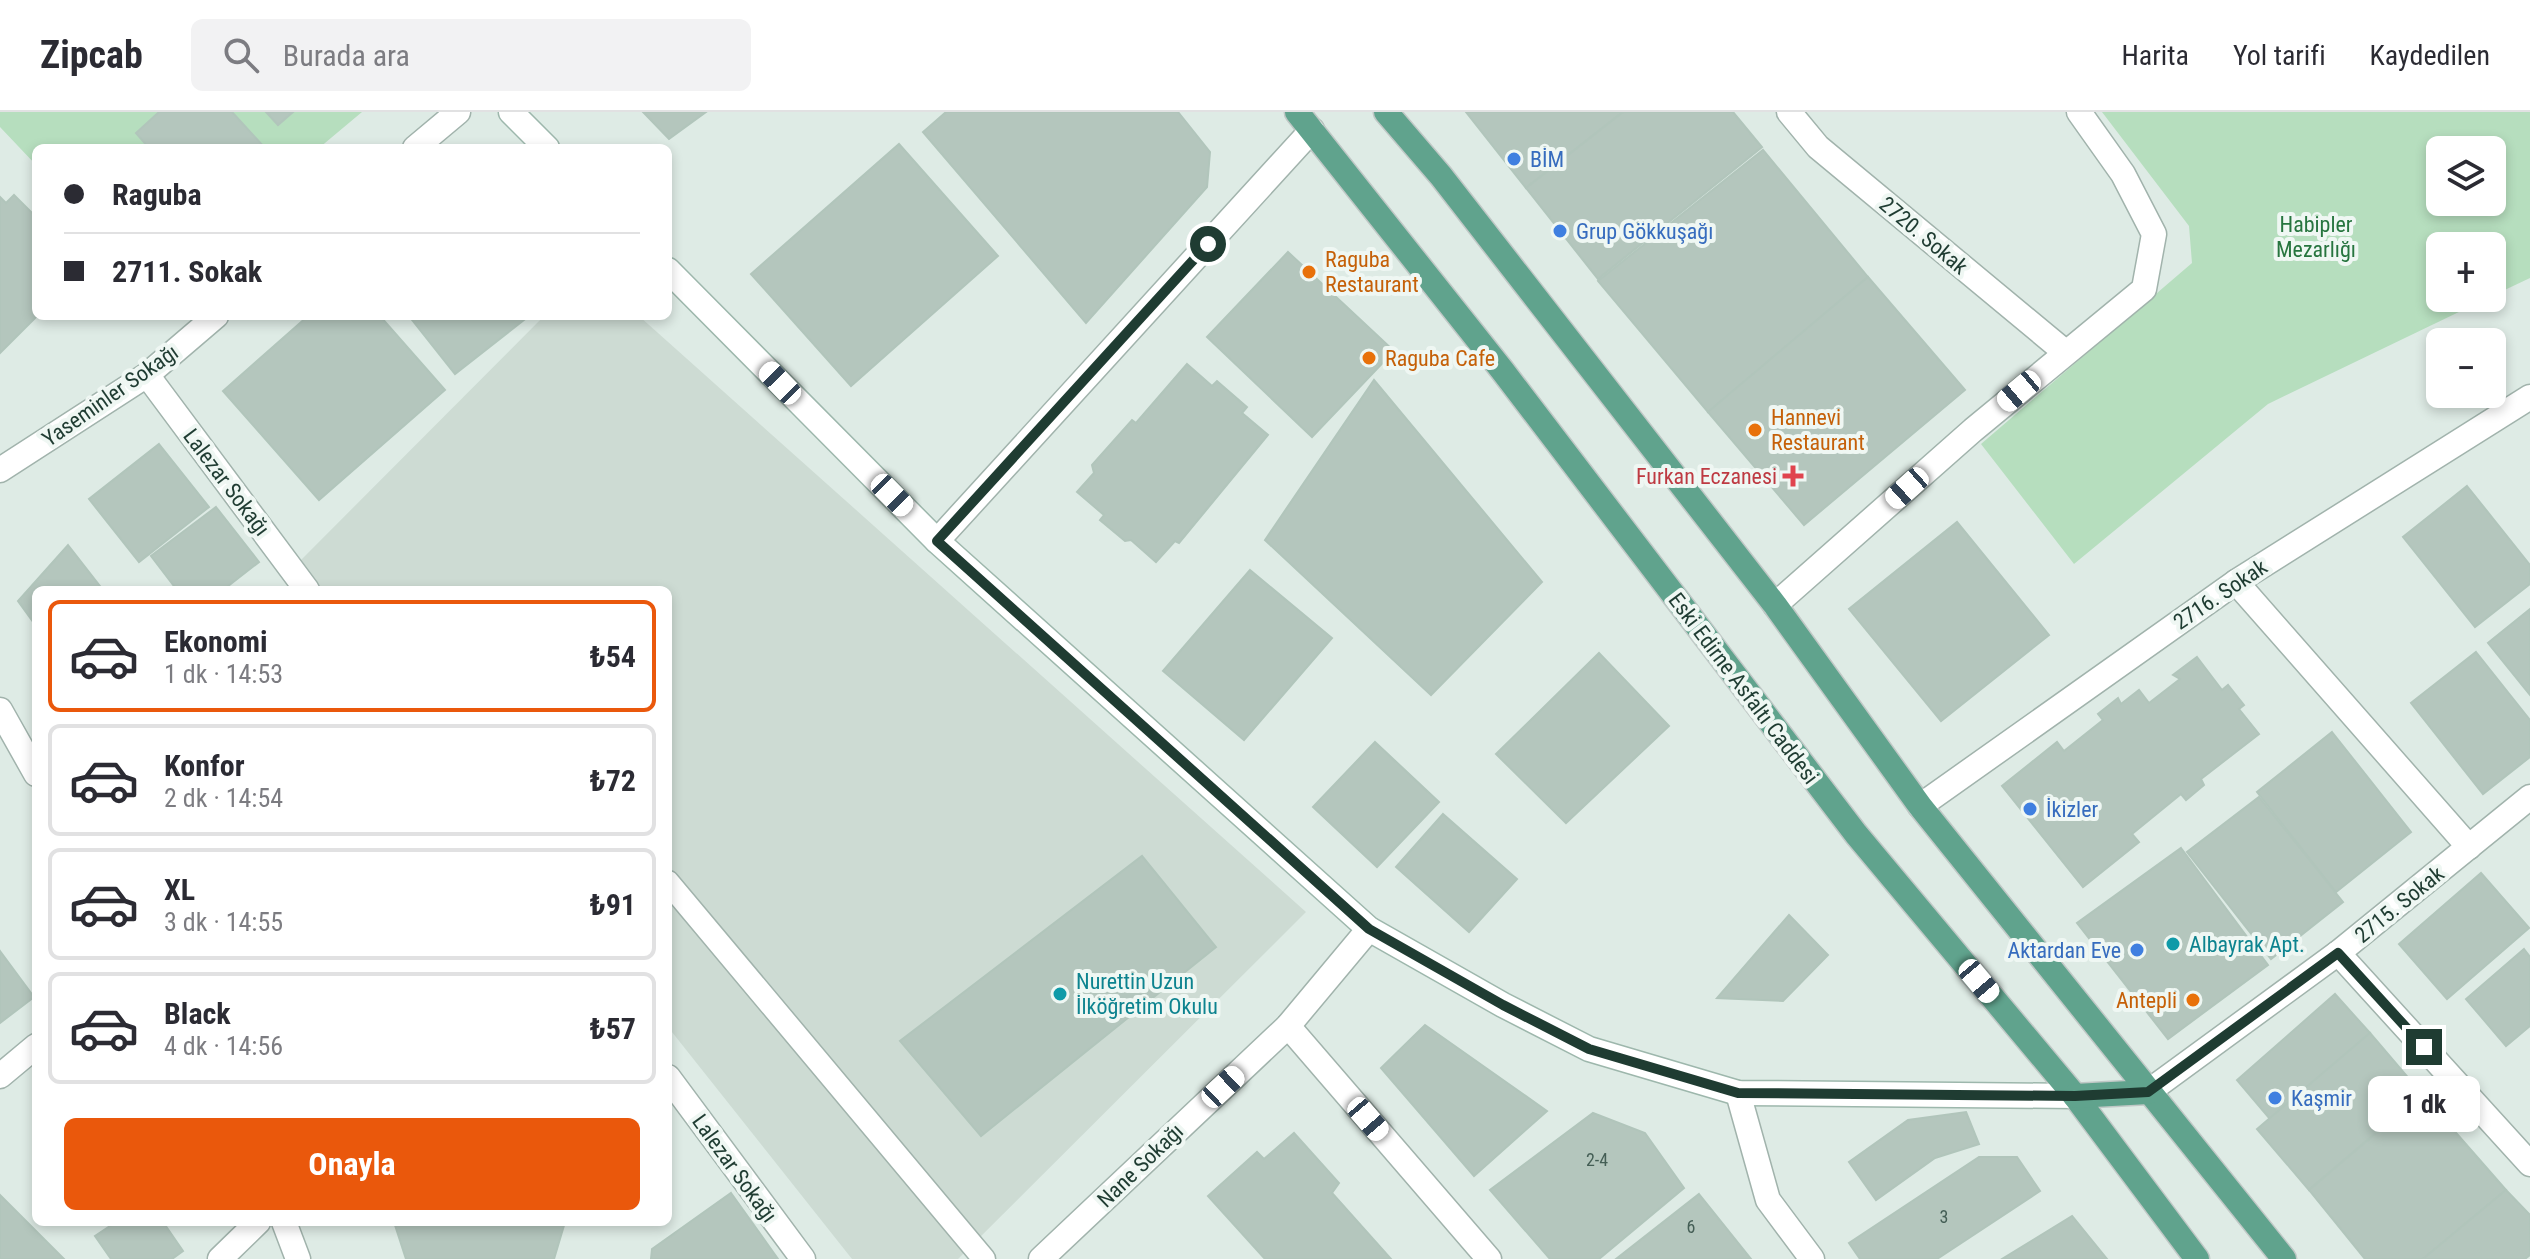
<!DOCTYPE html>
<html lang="tr">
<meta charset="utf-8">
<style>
:root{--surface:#fff;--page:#f2f2f3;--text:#2b2b33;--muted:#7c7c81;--line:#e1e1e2;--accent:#ea580c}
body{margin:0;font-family:"Roboto Condensed",sans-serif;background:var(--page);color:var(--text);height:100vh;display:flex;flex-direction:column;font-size:30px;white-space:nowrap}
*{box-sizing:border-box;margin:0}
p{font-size:26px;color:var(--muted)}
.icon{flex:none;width:44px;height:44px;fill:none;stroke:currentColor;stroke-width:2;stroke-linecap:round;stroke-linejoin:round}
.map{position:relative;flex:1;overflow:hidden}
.panel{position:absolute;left:32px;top:474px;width:640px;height:640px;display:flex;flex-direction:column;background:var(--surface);border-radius:12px;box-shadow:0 4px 12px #0003}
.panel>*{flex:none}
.banner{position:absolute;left:32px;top:32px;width:640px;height:176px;border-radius:12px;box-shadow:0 4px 12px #0003;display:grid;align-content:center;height:176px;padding:0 32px;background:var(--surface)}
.tools{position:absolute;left:2426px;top:24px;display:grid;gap:16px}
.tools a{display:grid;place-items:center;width:80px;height:80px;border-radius:12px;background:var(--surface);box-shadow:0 4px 12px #0003;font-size:40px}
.end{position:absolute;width:36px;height:36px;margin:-18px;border:10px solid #1f3c32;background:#fff;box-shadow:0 0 0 4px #fff}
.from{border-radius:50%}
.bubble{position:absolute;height:56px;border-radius:12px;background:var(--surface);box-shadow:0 4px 12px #0003;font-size:26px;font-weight:700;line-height:56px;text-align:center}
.car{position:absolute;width:24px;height:48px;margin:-24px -12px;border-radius:10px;box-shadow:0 0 6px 2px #0007;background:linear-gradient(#fff 24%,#345 0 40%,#fff 0 76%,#345 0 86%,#fff 0)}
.banner b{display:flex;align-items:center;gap:28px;height:76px;font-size:30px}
.banner b+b{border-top:2px solid var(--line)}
.banner i{width:20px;height:20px;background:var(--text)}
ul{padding:14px 0 0;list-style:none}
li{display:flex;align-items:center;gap:24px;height:112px;margin:0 16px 12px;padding:0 16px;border:4px solid var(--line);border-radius:12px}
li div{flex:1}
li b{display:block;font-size:30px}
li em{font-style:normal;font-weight:700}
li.active{border-color:var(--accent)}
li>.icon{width:72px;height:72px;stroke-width:1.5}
.primary-button{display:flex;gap:16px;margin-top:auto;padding:16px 32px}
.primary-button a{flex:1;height:92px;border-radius:12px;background:var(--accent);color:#fff;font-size:32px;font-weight:700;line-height:92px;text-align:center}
header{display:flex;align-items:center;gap:48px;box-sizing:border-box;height:112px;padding:0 40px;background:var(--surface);border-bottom:2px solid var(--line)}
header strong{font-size:38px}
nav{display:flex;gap:44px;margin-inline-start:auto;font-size:28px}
.search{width:560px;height:72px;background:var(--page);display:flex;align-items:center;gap:20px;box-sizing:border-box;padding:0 28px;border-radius:12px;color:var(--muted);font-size:30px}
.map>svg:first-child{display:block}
.built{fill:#cddbd3}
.green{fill:#b6debe;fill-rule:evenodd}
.building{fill:#b4c6bd;stroke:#b1c5bb;stroke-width:2}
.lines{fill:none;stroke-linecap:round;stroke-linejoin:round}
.lane-casing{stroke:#a1b3ac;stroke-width:25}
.street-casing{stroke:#a1b3ac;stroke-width:27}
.secondary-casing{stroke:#9db7ac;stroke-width:27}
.primary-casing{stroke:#c0c8c6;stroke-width:27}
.lane{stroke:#fff;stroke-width:22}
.street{stroke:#fff;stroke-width:24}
.secondary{stroke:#fff;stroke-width:24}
.primary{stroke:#60a38d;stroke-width:24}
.route{stroke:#1f3c32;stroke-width:10}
.shop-dot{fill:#3f7fe0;stroke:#eff7f3;stroke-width:3}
.food-dot{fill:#e8710a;stroke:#eff7f3;stroke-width:3}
.health-dot{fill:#e0444e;stroke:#eff7f3;stroke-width:3}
.culture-dot{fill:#0f9aa8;stroke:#eff7f3;stroke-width:3}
.labels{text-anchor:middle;stroke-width:8;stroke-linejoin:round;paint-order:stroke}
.number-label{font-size:18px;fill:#445e55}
.shop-label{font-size:22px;fill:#366cbe;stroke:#eff7f3;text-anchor:start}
.park-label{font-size:22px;fill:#27753f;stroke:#eff7f3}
.street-label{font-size:22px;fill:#1f3c32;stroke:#eff7f3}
.food-label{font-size:22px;fill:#c56008;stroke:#eff7f3;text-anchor:start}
.health-label{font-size:22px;fill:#be3a42;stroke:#eff7f3;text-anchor:end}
.culture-label{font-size:22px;fill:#0d838f;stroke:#eff7f3;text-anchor:start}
</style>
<header>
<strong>Zipcab</strong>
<div class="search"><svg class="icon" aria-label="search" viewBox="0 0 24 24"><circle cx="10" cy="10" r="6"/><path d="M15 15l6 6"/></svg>Burada ara</div>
<nav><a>Harita</a><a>Yol tarifi</a><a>Kaydedilen</a></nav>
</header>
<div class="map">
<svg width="2530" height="1147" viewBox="0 0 2530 1147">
<rect width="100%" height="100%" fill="#deebe5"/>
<polygon class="built" points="544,204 639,204 1306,800 958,1147 852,1147 668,915 668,478 323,478 300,449"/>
<g class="green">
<polygon points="0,0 362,0 319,36 36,36 36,53 0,15"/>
<path d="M2102,0H2530V166L2492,184V134H2440V186H2488L2268,292L2074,452L1981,332L2192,151L2189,114ZM2440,38H2492V90H2440Z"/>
</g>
<g class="building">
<polygon points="159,0 232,0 265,36 149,36 136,21"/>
<polygon points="266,0 293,0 278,13"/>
<polygon points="643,0 706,0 669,27"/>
<polygon points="946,0 1178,0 1210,40 1207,75 1086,211 923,20"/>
<polygon points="1466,0 1623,0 1526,76"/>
<polygon points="1623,0 1733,0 1762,35 1598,167 1526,76"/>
<polygon points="899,32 998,144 851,274 751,162"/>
<polygon points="1763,38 1868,165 1708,300 1598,169"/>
<polygon points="14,83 36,105 37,204 0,241 0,85 6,91"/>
<polygon points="1288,140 1394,239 1312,325 1207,225"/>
<polygon points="1868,165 1965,278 1804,413 1708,300"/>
<polygon points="308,204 380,204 445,278 319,388 223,279"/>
<polygon points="409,204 529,204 455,262"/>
<polygon points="1187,252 1212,274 1217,269 1247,295 1242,301 1268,323 1179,431 1175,429 1156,450 1131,428 1125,429 1100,408 1104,403 1077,380 1094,361 1092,353 1132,308 1136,311"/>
<polygon points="1374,268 1542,470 1431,583 1265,428"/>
<polygon points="159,332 209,395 139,450 89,387"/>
<polygon points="2467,374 2530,453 2530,472 2475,515 2403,425"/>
<polygon points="216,395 259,450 223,478 177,478 151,444"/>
<polygon points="1957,410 2049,523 1941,609 1849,497"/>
<polygon points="68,433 103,478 36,478 36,514 18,489"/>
<polygon points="1250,458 1332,526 1244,628 1163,559"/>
<polygon points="2530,497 2530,583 2488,531"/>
<polygon points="2476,540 2530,608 2530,645 2483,682 2411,591"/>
<polygon points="1599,541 1669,614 1566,711 1496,642"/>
<polygon points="2197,545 2222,578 2228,573 2244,593 2239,597 2259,622 2201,667 2204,673 2186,688 2181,682 2132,722 2139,730 2083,775 2002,674 2057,630 2064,639 2103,608 2098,602 2118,586 2121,592 2139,578 2149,591 2180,567 2173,563"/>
<polygon points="2332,620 2411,720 2336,780 2257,680"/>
<polygon points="1375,630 1439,690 1377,755 1313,695"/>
<polygon points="2259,685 2343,790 2271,847 2187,740"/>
<polygon points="1443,702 1517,767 1469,820 1396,755"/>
<polygon points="2181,736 2268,853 2168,927 2077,811"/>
<polygon points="1142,744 1216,835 981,1024 900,929"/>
<polygon points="2481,761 2529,816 2447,887 2399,832"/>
<polygon points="1789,803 1828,843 1783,889 1717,886"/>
<polygon points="2524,837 2530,845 2530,914 2506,934 2466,887"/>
<polygon points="0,839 34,885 0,911"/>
<polygon points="2335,882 2370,921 2270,1007 2237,968"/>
<polygon points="1425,913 1547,999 1474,1064 1381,956"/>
<polygon points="2370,921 2422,982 2309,1078 2257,1017"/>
<polygon points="2422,982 2506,1078 2423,1147 2365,1147 2309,1078"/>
<polygon points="1966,1000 1979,1032 1935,1046 1876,1088 1849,1050 1908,1008"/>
<polygon points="1593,1001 1645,1021 1684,1076 1599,1147 1550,1147 1490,1078"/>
<polygon points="1294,1021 1339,1071 1332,1081 1391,1147 1265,1147 1208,1084 1257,1040 1264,1047"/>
<polygon points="1979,1045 2017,1045 2040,1079 1937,1147 1860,1147 1849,1131"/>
<polygon points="2506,1078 2530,1103 2530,1143 2525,1147 2423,1147"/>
<polygon points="731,1081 778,1147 651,1147 652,1137"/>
<polygon points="1699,1082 1751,1147 1616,1147"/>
<polygon points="0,1083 64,1147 0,1147"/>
<polygon points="2072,1104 2107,1147 2002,1147"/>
<polygon points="116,1110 163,1110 183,1139 172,1147 111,1147 95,1124"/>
<polygon points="394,1110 565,1110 554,1147 406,1147"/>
</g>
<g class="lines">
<defs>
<polyline id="lane" points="668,770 984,1147"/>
<g id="street">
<polyline points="1789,0 1818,35 2065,240"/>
<polyline points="415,36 458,0"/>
<polyline points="147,263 307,478"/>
<polyline points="0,358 147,263 216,204"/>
<polyline points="937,429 1312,18"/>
<polyline points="2236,470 2469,735"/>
<polyline points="1775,493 1973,318 2144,177 2154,122 2123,62 2079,0"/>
<polyline points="0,598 36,662"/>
<polyline points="1920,694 2236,470 2530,285"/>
<polyline points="2338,841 2530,1052"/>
<polyline points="1288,914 1489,1147"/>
<polyline points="0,964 36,934"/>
<polyline points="668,965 803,1147"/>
<polyline points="2148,980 2338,841 2530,685"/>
<polyline points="1738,981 1768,1088 1812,1147"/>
<polyline points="284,1110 298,1147"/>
<polyline points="220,1147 258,1110"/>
<polyline points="1041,1147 1288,914 1369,817"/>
</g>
<g id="secondary">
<polyline points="511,0 547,36"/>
<polyline points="668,158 937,429 1369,817 1503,893 1589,937 1738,981 2075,984"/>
</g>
<g id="primary">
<polyline points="1297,0 1502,258 1856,722 2075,984 2197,1147"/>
<polyline points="1386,0 1441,64 1775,493 1920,694 2284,1147"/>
<polyline points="2075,984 2148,980"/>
</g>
</defs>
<use href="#lane" class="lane-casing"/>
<use href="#street" class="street-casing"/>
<use href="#secondary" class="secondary-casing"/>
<use href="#primary" class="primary-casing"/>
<use href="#lane" class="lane"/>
<use href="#street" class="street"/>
<use href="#secondary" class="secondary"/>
<use href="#primary" class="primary"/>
</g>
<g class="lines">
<polyline class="route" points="1208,132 937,429 1369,817 1503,893 1589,937 1738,981 2075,984 2148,980 2338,841 2424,935"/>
</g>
<g class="shop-dot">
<circle cx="1514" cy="47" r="8"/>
<circle cx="1560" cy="119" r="8"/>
<circle cx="2030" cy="697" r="8"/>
<circle cx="2137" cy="838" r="8"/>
<circle cx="2275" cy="986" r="8"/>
</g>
<g class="food-dot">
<circle cx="1309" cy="160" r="8"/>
<circle cx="1369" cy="246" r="8"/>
<circle cx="1755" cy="318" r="8"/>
<circle cx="2193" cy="888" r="8"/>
</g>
<path class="health-dot" d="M1789 352h8v8h8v8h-8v8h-8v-8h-8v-8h8z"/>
<g class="culture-dot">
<circle cx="2173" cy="832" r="8"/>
<circle cx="1060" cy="882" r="8"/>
</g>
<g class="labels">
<g class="number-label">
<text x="1597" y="1054">2-4</text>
<text x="1944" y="1111">3</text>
<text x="1691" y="1121">6</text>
</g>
<g class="shop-label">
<text x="1530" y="55">BİM</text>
<text x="1576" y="127">Grup Gökkuşağı</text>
<text x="2046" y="705">İkizler</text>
<text x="2121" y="846" text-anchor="end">Aktardan Eve</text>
<text x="2291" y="994">Kaşmir</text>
</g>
<g class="park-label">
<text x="2316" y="120">Habipler<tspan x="2316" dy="25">Mezarlığı</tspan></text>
</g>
<g class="street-label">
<text transform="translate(1924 123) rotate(40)" y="8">2720. Sokak</text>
<text transform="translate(110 283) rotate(-35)" y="8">Yaseminler Sokağı</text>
<text transform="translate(227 370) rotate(53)" y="8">Lalezar Sokağı</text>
<text transform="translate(2220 482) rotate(-34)" y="8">2716. Sokak</text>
<text transform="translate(1744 576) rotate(53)" y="8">Eski Edirne Asfaltı Caddesi</text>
<text transform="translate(2399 792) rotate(-39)" y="8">2715. Sokak</text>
<text transform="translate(1140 1053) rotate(-44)" y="8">Nane Sokağı</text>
<text transform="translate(735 1056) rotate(54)" y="8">Lalezar Sokağı</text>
</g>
<g class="food-label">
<text x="1325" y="155">Raguba<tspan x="1325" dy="25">Restaurant</tspan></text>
<text x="1385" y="254">Raguba Cafe</text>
<text x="1771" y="313">Hannevi<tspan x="1771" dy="25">Restaurant</tspan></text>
<text x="2177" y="896" text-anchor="end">Antepli</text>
</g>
<g class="health-label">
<text x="1777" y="372">Furkan Eczanesi</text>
</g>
<g class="culture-label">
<text x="2189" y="840">Albayrak Apt.</text>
<text x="1076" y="877">Nurettin Uzun<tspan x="1076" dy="25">İlköğretim Okulu</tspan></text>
</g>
</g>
</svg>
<div class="tools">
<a><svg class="icon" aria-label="layers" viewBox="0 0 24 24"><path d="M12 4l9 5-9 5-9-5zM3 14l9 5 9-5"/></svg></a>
<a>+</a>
<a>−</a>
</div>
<i class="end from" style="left:1208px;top:132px"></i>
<i class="end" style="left:2424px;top:935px"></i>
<div class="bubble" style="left:2368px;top:964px;width:112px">1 dk</div>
<i class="car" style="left:780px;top:271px;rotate:316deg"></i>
<i class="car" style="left:2019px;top:279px;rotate:230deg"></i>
<i class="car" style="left:1907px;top:376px;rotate:228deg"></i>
<i class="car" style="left:892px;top:383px;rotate:135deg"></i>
<i class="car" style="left:1979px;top:869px;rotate:140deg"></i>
<i class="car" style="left:1223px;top:975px;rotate:47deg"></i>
<i class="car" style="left:1368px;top:1007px;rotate:139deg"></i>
<div class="banner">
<b><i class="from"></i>Raguba</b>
<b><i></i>2711. Sokak</b>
</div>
<section class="panel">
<ul>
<li class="active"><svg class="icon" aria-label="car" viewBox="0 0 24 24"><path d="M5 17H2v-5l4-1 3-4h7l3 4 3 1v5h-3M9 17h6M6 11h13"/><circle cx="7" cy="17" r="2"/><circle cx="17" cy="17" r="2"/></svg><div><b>Ekonomi</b><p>1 dk · 14:53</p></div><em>₺54</em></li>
<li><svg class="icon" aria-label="car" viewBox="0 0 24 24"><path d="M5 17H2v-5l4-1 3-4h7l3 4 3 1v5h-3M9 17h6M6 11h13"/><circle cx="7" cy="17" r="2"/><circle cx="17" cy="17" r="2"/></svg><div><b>Konfor</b><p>2 dk · 14:54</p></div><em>₺72</em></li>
<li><svg class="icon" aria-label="car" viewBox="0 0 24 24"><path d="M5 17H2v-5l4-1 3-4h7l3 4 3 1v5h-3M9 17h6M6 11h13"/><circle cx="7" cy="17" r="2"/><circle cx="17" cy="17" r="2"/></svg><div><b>XL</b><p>3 dk · 14:55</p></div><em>₺91</em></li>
<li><svg class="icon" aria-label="car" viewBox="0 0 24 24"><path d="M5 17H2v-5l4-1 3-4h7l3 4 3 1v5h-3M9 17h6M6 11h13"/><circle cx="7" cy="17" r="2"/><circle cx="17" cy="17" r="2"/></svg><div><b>Black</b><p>4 dk · 14:56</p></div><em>₺57</em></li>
</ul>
<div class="primary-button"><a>Onayla</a></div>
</section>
</div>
